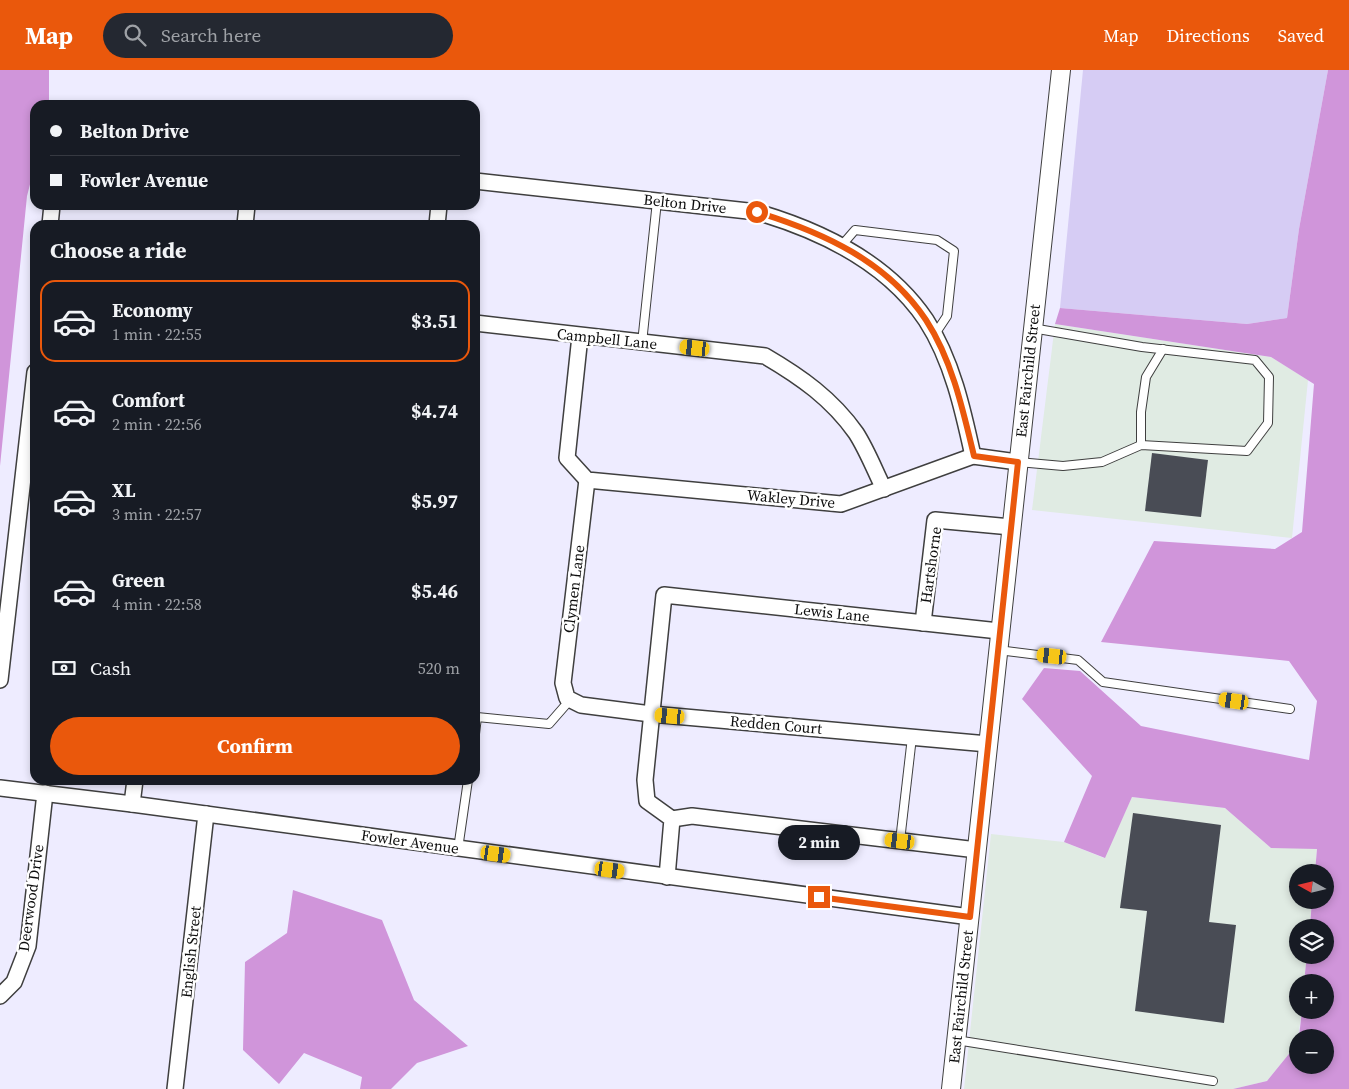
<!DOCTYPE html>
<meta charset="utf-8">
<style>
:root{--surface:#171b24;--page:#242831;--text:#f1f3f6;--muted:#9ea1a6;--line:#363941;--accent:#ea580c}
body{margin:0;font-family:"Source Serif 4",serif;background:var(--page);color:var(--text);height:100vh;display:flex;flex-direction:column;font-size:19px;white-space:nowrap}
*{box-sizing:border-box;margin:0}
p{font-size:16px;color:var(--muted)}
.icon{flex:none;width:28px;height:28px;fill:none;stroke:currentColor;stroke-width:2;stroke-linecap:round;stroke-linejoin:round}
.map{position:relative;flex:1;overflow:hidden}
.panel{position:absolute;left:30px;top:150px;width:450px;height:565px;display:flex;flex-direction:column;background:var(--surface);border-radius:15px;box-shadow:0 2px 8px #0003}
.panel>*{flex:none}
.banner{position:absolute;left:30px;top:30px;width:450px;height:110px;border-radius:15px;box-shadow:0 2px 8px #0003;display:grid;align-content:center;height:110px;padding:0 20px;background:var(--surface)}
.needle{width:32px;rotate:278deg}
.fabs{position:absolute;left:1289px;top:794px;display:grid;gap:10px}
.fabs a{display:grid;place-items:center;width:45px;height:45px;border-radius:50%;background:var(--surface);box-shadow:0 2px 8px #0003;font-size:25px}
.end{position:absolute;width:22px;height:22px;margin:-11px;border:6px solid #ea580c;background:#fff;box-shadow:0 0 0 2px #fff}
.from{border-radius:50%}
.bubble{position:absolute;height:35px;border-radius:18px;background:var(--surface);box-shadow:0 2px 8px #0003;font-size:16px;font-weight:700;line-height:35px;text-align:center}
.car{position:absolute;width:15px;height:30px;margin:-15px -8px;border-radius:6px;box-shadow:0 0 4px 1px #0007;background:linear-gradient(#f5c518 24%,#345 0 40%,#f5c518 0 76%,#345 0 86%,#f5c518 0)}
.banner b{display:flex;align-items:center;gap:18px;height:48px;font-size:19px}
.banner b+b{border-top:1px solid var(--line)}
.banner i{width:12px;height:12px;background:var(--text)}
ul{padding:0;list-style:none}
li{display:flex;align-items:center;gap:15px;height:82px;margin:0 10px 8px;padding:0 10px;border:2px solid transparent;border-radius:15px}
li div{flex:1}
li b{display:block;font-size:19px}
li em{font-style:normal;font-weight:700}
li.current{border-color:var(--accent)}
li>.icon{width:45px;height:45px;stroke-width:1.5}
h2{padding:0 20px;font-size:22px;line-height:60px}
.pay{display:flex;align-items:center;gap:12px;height:55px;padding:0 20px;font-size:19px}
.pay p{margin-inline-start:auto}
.button{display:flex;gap:10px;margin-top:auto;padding:10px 20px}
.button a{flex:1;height:58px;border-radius:30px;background:var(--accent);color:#fff;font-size:20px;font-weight:700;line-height:58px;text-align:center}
header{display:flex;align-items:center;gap:30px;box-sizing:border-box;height:70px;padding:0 25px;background:var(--accent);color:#fff}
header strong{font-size:24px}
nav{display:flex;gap:28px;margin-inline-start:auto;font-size:18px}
.search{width:350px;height:45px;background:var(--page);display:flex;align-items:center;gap:12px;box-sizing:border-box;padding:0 18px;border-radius:28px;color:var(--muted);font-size:19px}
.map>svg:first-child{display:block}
.industrial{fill:#e0ebe3}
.farmland{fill:#d6ccf4}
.forest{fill:#d095da}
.building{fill:#494c55}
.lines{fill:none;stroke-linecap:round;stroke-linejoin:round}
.service-casing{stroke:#3f3f3f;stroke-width:10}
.minor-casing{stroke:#3f3f3f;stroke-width:18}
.tertiary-casing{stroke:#3f3f3f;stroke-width:20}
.service{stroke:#fff;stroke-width:8}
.minor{stroke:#fff;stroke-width:15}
.tertiary{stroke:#fff;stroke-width:18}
.route{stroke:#ea580c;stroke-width:6}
.labels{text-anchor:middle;stroke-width:5;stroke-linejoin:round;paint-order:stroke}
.street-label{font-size:15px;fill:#0c0c0c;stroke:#fff}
</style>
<header>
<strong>Map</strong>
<div class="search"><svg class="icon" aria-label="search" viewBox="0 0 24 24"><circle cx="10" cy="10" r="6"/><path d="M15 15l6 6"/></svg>Search here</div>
<nav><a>Map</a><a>Directions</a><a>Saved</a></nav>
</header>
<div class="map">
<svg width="1349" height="1019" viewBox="0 0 1349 1019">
<rect width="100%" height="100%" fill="#eeecff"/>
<g class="industrial">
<polygon points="1055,254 1271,287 1308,310 1292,468 1032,440"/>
<polygon points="1132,727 1225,738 1271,778 1317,778 1315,802 1298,802 1298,830 1312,830 1310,857 1298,858 1298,885 1307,885 1304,912 1298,912 1298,940 1302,940 1297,974 1267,1011 1233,1019 964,1019 991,764 1064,772 1104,788"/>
</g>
<polygon class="farmland" points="1083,0 1328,0 1299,159 1287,248 1247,254 1060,238"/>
<g class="forest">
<polygon points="0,0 49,0 49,34 35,35 35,95 27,126 0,396"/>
<polygon points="1328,0 1349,0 1349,1019 1233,1019 1267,1011 1297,974 1298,995 1325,995 1325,968 1299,967 1302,940 1325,940 1325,912 1304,912 1307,885 1325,885 1325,858 1310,857 1312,830 1325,830 1325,802 1315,802 1317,779 1271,778 1225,738 1132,727 1105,788 1064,772 1092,706 1022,629 1044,598 1080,601 1141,656 1309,690 1317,631 1289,591 1101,572 1154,471 1275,479 1302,462 1314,314 1271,287 1055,254 1060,238 1247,254 1287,248 1299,159"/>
<polygon points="293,820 382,850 414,930 468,976 417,993 391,1019 360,1019 362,1007 304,983 279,1014 243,980 245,892 287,863"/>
</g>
<g class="building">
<polygon points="1152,383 1208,390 1201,447 1145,441"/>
<polygon points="1133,743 1221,755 1209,852 1236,855 1224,953 1135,941 1147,841 1120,838"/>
</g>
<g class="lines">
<defs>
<g id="service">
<polyline points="842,175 855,160 937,170 954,181 947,246 935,264"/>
<polyline points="642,273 657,131"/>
<polyline points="1141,375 1141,342 1146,307 1163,279"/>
<polyline points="1018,392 1063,396 1102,392 1141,375 1247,381 1268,353 1269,307 1255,290 1142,277 1032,258"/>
<polyline points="998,580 1078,590 1103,612 1290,639"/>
<polyline points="475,664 477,647 549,654 570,630"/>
<polyline points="900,771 912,667"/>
<polyline points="458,779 468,710"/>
<polyline points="956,970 1213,1011"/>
</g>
<g id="minor">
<path d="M475,111L757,142C822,161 887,192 926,250C952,290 963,340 973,386"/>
<polyline points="50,155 52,135"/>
<polyline points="245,155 247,135"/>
<polyline points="437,155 439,135"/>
<path d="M475,253L765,286C801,307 832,329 856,363C867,380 875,401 884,419"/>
<polyline points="580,266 567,388 587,410 841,434 973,386 1018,392"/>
<polyline points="587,410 563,613 567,628 581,635 651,644 988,674"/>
<polyline points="923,553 935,450 1011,457"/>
<polyline points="0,610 35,302"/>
<polyline points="0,718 132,734 970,847"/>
<polyline points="132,734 135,710"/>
<polyline points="672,749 692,746 977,780"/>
<polyline points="667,807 672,749 647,731 645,710 664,525 999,561"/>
<polyline points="0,926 14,912 28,876 45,723"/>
<polyline points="175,1019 206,744"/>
</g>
<polyline id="tertiary" points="951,1019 1061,0"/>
</defs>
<use href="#service" class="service-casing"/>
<use href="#minor" class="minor-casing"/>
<use href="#tertiary" class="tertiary-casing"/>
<use href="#service" class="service"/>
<use href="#minor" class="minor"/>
<use href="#tertiary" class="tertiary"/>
</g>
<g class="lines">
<path class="route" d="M757,142C822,162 887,191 926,250C952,290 963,340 974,386L1018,392L970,847L819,827"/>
</g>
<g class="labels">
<g class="street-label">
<text transform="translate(685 134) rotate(6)" y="5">Belton Drive</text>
<text transform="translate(607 269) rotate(6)" y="5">Campbell Lane</text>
<text transform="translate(1028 301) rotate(-84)" y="5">East Fairchild Street</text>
<text transform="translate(791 429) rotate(5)" y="5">Wakley Drive</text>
<text transform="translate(931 495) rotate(-82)" y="5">Hartshorne</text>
<text transform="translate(574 519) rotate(-83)" y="5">Clymen Lane</text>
<text transform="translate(832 543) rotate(6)" y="5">Lewis Lane</text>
<text transform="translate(776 655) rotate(5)" y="5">Redden Court</text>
<text transform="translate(410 772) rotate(8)" y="5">Fowler Avenue</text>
<text transform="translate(31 828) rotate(-82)" y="5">Deerwood Drive</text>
<text transform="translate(191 882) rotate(-84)" y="5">English Street</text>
<text transform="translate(961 927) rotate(-84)" y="5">East Fairchild Street</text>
</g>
</g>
</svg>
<div class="fabs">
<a><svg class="needle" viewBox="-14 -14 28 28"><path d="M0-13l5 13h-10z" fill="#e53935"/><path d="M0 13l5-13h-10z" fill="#9ea1a6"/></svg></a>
<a><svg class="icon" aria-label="layers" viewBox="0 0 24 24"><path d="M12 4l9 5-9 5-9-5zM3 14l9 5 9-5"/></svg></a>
<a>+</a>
<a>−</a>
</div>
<i class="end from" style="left:757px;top:142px"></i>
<i class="end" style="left:819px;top:827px"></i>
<div class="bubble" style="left:778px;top:755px;width:82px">2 min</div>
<i class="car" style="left:695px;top:278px;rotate:276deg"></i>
<i class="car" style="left:1052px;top:586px;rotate:276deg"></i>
<i class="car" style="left:1234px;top:631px;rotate:278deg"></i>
<i class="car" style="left:670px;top:646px;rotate:275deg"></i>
<i class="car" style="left:900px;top:771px;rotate:277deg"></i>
<i class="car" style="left:496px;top:784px;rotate:98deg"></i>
<i class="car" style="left:610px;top:800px;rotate:98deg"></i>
<div class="banner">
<b><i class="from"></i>Belton Drive</b>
<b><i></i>Fowler Avenue</b>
</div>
<section class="panel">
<h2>Choose a ride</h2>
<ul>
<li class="current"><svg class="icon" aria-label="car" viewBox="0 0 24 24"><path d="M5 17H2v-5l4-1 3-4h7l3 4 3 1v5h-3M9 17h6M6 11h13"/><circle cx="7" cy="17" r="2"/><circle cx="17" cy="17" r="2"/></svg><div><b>Economy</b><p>1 min · 22:55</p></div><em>$3.51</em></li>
<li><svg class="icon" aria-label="car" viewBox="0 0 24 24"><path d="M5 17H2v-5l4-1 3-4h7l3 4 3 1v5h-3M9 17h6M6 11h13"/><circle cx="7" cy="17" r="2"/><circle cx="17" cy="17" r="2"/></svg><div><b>Comfort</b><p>2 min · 22:56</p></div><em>$4.74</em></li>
<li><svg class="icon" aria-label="car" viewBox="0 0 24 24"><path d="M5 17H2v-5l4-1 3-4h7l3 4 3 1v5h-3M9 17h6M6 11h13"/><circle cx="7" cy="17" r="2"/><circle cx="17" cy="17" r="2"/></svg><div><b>XL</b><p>3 min · 22:57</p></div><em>$5.97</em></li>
<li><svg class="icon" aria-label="car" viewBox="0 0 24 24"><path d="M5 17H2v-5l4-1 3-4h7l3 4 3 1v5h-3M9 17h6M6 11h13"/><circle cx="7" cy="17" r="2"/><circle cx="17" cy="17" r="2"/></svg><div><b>Green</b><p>4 min · 22:58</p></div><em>$5.46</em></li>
</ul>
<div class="pay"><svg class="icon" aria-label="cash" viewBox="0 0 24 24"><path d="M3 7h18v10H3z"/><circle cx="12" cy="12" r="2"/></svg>Cash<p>520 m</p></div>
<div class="button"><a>Confirm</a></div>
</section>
</div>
